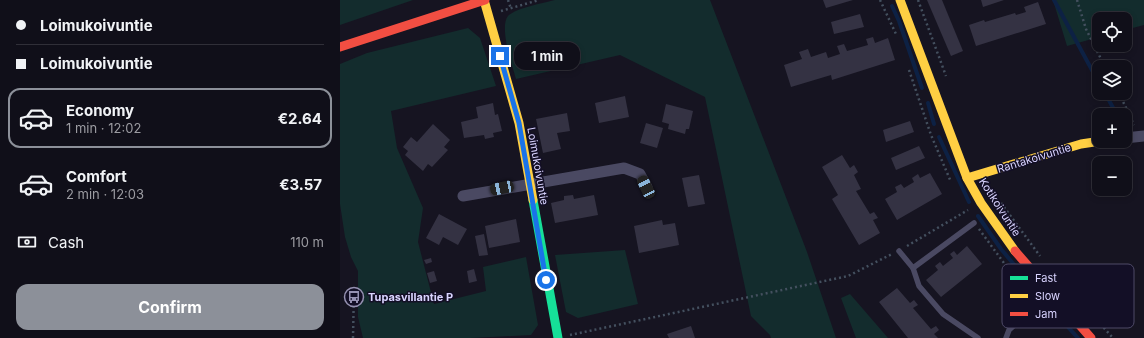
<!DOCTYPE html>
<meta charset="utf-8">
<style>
:root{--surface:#100f19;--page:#1e1d26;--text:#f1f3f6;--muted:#9c9ca2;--line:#302f38;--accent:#8c9099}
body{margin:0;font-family:Inter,sans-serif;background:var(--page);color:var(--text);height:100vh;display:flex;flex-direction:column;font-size:15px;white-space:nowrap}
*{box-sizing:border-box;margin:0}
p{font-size:13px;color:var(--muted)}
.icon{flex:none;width:22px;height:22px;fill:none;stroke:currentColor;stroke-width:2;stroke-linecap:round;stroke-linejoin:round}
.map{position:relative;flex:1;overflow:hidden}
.sheet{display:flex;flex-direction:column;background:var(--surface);width:340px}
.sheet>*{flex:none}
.top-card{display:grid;align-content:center;height:88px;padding:0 16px;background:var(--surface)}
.fabs{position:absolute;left:752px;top:12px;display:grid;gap:8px}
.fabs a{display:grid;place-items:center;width:40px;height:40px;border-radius:8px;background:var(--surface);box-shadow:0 2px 6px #0003,0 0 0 1px var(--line);font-size:20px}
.end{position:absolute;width:18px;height:18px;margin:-9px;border:5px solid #1a73e8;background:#fff;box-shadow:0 0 0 2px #fff}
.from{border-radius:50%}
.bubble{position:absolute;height:28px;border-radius:12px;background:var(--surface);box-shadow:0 2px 6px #0003,0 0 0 1px var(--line);font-size:13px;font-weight:700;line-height:28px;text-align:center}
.car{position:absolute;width:12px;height:24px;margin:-12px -6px;border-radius:5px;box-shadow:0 0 3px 1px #0007;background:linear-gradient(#222 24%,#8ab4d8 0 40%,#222 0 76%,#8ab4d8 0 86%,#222 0)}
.top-card b{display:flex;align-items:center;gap:14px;height:38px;font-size:15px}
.top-card b+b{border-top:1px solid var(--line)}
.top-card i{width:10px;height:10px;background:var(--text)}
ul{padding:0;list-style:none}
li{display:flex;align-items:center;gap:12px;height:60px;margin:0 8px 6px;padding:0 8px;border:2px solid transparent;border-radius:12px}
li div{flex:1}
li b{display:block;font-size:15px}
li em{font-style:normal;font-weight:700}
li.on{border-color:var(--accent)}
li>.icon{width:36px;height:36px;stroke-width:1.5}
.pay{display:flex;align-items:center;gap:10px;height:44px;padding:0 16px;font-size:15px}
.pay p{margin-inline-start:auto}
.cta{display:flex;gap:8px;margin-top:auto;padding:8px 16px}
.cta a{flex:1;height:46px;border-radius:12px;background:var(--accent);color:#fff;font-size:16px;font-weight:700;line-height:46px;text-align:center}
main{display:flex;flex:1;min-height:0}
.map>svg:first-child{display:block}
.green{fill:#132c2d}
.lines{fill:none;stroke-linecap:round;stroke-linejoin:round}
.stream{stroke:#0d2144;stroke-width:4}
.building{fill:#343243}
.path{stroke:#44505f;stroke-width:2.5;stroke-dasharray:2 3;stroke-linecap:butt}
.lane{stroke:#4a4962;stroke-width:5.5}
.street{stroke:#4a4962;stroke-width:11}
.fast{stroke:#16e098;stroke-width:9}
.slow{stroke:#ffcf43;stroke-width:9}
.jam{stroke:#f24e42;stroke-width:9}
.route{stroke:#1a73e8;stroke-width:5}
.labels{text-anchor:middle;stroke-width:3;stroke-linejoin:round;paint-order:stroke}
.street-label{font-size:11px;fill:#d9d4ff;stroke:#130f26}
.poi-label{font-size:11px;font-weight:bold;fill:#d9d4ff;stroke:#130f26;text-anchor:start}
.key{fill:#130f26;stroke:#4e4a67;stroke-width:1}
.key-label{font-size:11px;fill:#d9d4ff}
</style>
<main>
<section class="sheet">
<div class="top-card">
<b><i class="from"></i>Loimukoivuntie</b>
<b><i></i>Loimukoivuntie</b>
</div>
<ul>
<li class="on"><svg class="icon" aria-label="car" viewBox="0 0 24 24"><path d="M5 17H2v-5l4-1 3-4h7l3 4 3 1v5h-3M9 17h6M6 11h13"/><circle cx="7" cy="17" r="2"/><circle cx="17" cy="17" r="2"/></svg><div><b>Economy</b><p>1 min · 12:02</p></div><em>€2.64</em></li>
<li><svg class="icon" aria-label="car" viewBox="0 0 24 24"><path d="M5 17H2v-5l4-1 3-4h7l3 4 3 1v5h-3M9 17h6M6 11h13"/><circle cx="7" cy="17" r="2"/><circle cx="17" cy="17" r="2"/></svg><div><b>Comfort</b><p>2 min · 12:03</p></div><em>€3.57</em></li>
</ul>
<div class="pay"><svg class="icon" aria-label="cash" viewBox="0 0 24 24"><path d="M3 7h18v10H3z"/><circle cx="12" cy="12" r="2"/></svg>Cash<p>110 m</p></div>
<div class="cta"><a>Confirm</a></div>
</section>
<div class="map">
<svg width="804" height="338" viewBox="0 0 804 338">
<rect width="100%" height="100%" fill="#161421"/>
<g class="green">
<polygon points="0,0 73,0 0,25"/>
<path d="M215,0H370L467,252L496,338H431L430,335L411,316L365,97L280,55L176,79C172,65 159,27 168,16C176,8 203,3 215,0Z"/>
<polygon points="713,0 804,0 804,25 785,30 785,19 759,19 759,37 727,46"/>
<polygon points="128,28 140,38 156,86 51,111 57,148 83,208 78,242 94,304 146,291 143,267 186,257 198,325 191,335 131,338 23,338 18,317 18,271 11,257 5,237 0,204 0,64 27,53"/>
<polygon points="285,250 298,304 238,318 226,312 215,255"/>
<polygon points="510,294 548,338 516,338 501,298"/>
</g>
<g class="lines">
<g class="stream">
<polyline points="714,0 759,83"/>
<polyline points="552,6 559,21 582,88"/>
<polyline points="765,93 777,115"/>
<polyline points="588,103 594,124"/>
<polyline points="599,137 629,202"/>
<polyline points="638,216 661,249 696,291"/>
<polyline points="708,305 738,338"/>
</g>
</g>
<g class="building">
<polygon points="483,0 513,0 486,8"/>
<polygon points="587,0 602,0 623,51 611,56"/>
<polygon points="641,0 664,0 643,7"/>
<polygon points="698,2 706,24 636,46 629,25 644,20 645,22 675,13 676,15 686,12 684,7"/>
<polygon points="520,14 524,27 494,34 491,22"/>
<polygon points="533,37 535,43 548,38 555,60 492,80 491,75 451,87 444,65 462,59 459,52 468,49 471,57 486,52 488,58 500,54 497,46 504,44 507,51 528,45 526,39"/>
<polygon points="285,96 289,117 259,123 255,103"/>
<polygon points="153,103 155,115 158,114 162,131 153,133 154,137 145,139 144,135 124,138 121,122 138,118 136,107"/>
<polygon points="326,104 353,111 349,129 346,129 345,134 328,129 329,124 322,122"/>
<polygon points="227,113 230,131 217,133 221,149 203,153 196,119"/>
<polygon points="570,121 574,132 546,142 543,130"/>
<polygon points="306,123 323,128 317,148 300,143"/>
<polygon points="93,124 110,140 104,147 108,150 92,167 88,164 83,171 65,155 68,151 63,147 71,137 77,142"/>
<polygon points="579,146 585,158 556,170 551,158"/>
<polygon points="502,155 510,168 514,165 518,172 514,175 521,189 516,191 530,214 534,212 538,218 533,220 540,233 519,245 492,199 498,195 482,167"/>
<polygon points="590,173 602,194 557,220 545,199 557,192 555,187 561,184 564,188 574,182 572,178 578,174 580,178"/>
<polygon points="359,175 365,204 348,207 342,178"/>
<polygon points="233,195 234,199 254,195 258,215 215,223 211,203 224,200 224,196"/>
<polygon points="99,214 127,229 118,245 103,237 99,245 86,238"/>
<polygon points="176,219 180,242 149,248 145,226"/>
<polygon points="322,220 323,225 335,223 339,245 299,253 294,226"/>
<polygon points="144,234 148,255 139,256 135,236"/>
<polygon points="627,246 642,264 601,297 586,280 598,270 595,266 600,262 603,266 613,258 610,254 614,251 617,255"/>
<polygon points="91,258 92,262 86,264 84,260"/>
<polygon points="134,269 137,281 129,283 127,271"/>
<polygon points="94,271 97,281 90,283 87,273"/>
<polygon points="557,288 570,303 574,300 578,305 573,308 591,329 596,326 599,330 594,334 598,338 568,338 539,302"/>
<polygon points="351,326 355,338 329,338 327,334"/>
</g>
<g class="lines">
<g class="path">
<polyline points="168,0 171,9"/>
<polyline points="540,0 556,34"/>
<polyline points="578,0 606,76"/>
<polyline points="737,0 746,29 765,67"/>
<polyline points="161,11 199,0"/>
<polyline points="569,70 591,135 611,182"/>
<polyline points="779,93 794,125"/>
<polyline points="661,203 700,256"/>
<polyline points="639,229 672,274 688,291"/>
<polyline points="567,246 628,210"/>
<polyline points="747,309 773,338"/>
<polyline points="230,335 508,276 552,254"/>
<polyline points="13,338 14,288"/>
</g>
<g class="lane">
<polyline points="559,251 573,268 634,223"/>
<polyline points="573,268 579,286 603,314 638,338"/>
<polyline points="666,338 669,330 709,293"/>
</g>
<g class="street">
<polyline points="785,138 804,136"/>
<polyline points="123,196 284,168 300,174 307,187"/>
</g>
<polyline class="fast" points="193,200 218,338"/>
<g class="slow">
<polyline points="144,0 179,123 193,200"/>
<polyline points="560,0 627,178 641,203 675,251"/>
<polyline points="627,178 741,144 761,141"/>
</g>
<g class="jam">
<polyline points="0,47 145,0"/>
<polyline points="675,251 751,338"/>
</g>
</g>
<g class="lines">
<polyline class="route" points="160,56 179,123 206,280"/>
</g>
<defs>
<symbol id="bus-ring" viewBox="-11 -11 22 22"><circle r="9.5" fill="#130f26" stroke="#9591b1" stroke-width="1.5"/><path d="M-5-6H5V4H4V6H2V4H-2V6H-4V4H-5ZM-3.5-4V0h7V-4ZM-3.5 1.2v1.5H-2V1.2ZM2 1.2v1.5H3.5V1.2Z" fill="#9591b1"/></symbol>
</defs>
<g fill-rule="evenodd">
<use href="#bus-ring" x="3" y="286" width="22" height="22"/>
</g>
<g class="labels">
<g class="street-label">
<text transform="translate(694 158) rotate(-17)" y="4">Rantakoivuntie</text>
<text transform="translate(198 166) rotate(80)" y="4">Loimukoivuntie</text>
<text transform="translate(660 207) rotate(57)" y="4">Kotikoivuntie</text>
</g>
<g class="poi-label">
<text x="28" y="301">Tupasvillantie P</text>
</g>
</g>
<rect x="662" y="264" width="132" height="64" rx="6" class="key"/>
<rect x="670" y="276" width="18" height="4" fill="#16e098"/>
<rect x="670" y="294" width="18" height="4" fill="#ffcf43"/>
<rect x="670" y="312" width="18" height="4" fill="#f24e42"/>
<g class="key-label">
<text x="695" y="282">Fast</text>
<text x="695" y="300">Slow</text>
<text x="695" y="318">Jam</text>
</g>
</svg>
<div class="fabs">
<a><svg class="icon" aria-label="locate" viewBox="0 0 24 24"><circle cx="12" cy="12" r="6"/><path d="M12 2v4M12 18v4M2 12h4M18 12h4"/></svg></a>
<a><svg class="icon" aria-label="layers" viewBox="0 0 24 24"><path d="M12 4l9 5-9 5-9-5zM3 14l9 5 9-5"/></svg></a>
<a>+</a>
<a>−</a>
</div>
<i class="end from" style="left:206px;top:280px"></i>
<i class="end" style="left:160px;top:56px"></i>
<div class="bubble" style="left:174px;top:42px;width:66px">1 min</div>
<i class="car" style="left:306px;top:187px;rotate:334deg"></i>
<i class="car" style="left:162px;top:188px;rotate:259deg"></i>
</div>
</main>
